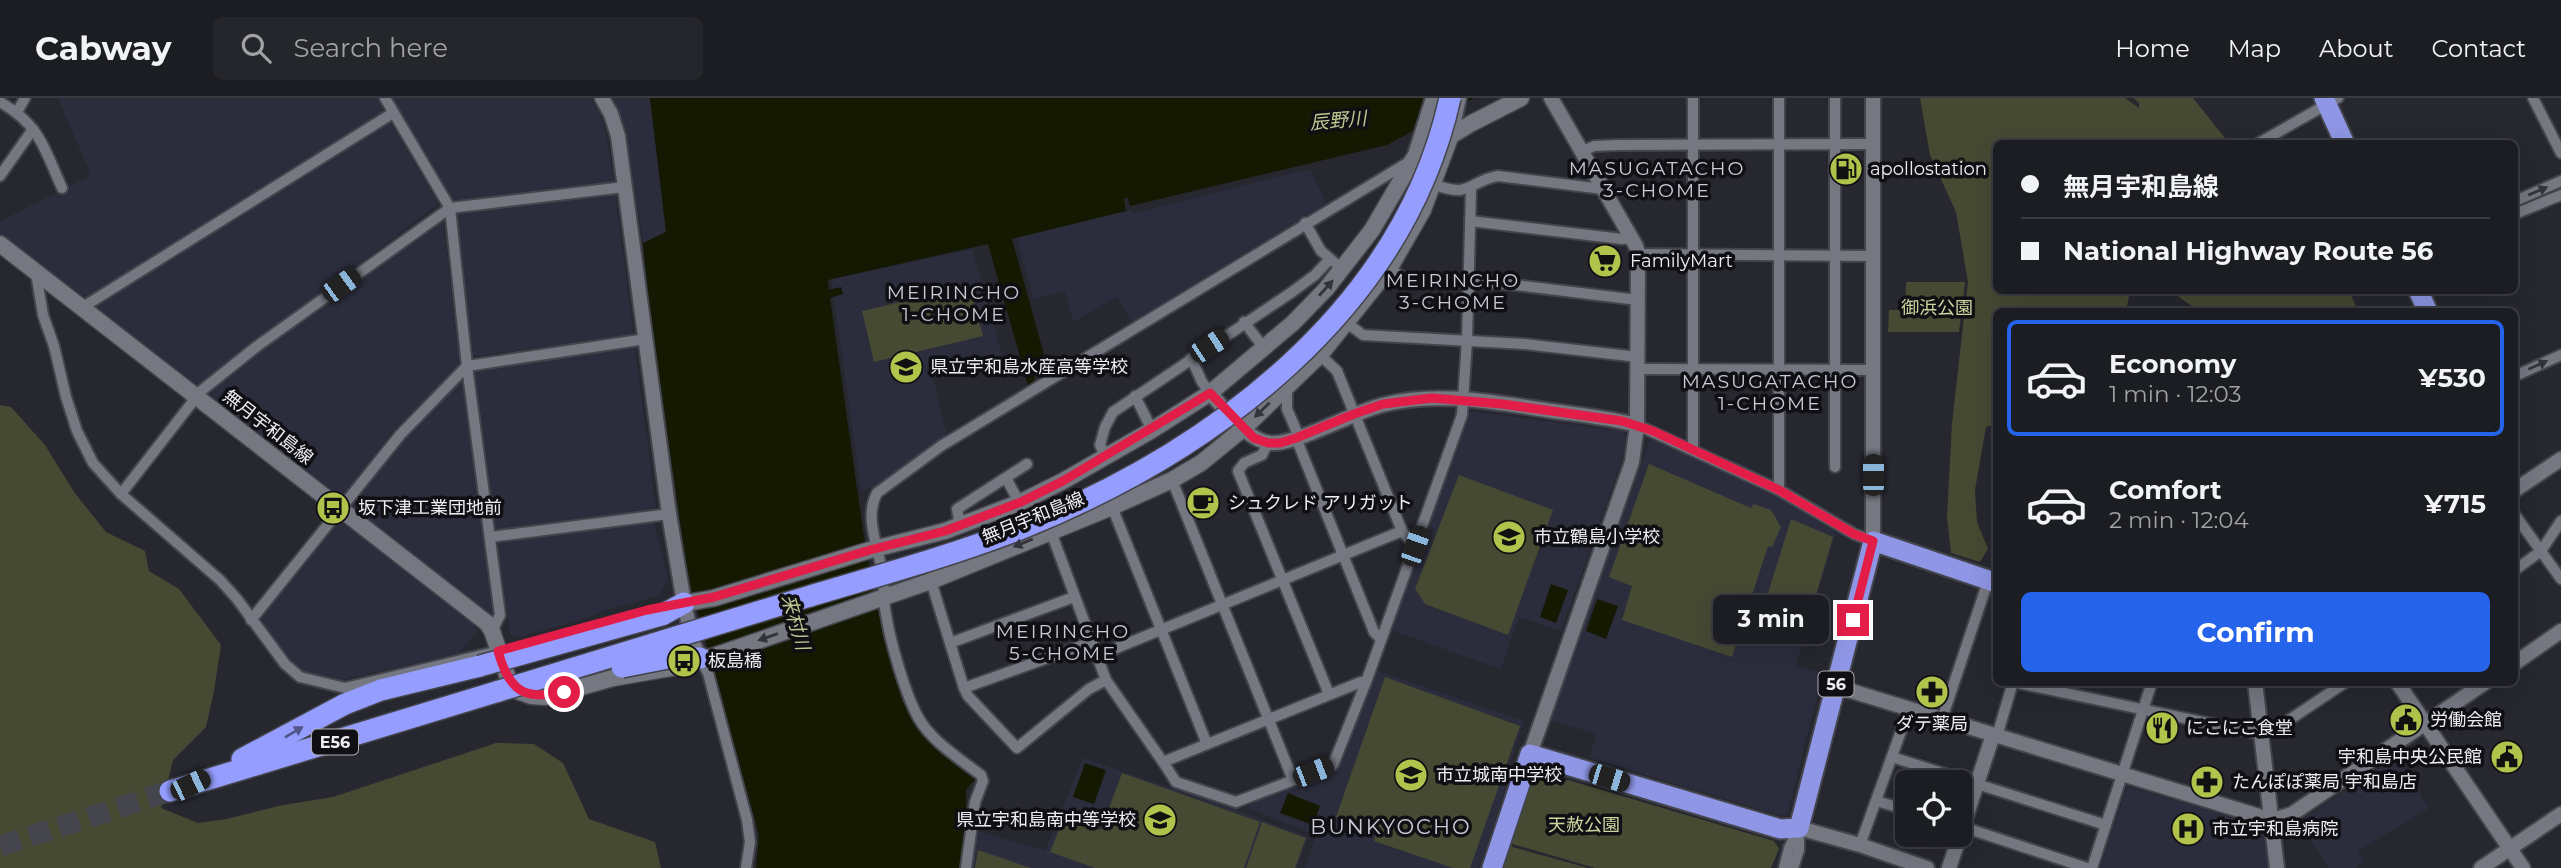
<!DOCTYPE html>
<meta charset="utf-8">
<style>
:root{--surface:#1c1d23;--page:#25262b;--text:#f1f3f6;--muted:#a0a2a6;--line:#3a3b41;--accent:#2563eb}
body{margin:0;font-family:Montserrat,"Noto Sans JP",sans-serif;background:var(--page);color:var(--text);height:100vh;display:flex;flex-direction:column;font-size:26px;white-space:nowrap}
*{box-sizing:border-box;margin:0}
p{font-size:23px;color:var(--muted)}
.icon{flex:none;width:38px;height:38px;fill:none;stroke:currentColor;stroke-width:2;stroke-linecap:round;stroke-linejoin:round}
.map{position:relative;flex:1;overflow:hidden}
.sheet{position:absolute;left:1993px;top:210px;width:525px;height:378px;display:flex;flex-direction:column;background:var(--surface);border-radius:10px;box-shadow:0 7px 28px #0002,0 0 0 2px var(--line)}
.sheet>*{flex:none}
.hud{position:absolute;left:1993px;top:42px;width:525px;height:154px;border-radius:10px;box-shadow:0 7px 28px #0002,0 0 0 2px var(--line);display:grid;align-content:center;height:154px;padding:0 28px;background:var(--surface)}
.buttons{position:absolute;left:1895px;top:672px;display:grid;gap:14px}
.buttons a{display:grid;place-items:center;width:77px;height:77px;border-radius:10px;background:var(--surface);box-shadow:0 7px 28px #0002,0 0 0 2px var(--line);font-size:35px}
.end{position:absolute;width:32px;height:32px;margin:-16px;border:9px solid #e11d48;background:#fff;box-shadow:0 0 0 4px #fff}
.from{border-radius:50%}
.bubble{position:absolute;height:49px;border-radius:10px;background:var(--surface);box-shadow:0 7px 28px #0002,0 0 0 2px var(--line);font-size:23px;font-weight:700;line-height:49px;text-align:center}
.car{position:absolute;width:21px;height:42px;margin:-21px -10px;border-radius:9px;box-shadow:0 0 5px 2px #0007;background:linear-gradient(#222 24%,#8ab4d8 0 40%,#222 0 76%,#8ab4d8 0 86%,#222 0)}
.hud b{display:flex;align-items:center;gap:24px;height:66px;font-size:26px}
.hud b+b{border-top:2px solid var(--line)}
.hud i{width:18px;height:18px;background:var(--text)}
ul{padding:12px 0 0;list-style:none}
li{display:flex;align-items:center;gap:21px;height:116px;margin:0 14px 10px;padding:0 14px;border:4px solid transparent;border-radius:10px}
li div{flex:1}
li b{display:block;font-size:26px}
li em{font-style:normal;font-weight:700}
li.active{border-color:var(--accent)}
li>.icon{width:63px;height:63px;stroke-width:1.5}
.button{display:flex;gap:14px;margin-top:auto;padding:14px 28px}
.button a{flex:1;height:80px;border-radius:10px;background:var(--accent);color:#fff;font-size:28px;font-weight:700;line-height:80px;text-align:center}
header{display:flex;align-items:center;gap:42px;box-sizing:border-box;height:98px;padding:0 35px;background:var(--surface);border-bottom:2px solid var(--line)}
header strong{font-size:33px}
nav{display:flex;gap:38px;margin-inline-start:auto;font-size:24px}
.search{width:490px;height:63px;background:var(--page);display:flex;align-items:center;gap:18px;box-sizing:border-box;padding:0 24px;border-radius:10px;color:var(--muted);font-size:26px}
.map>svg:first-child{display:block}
.built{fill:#2c2d3c}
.green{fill:#464a33}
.water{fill:#151901}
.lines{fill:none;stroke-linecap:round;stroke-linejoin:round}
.motorway-tunnel{stroke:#44454c;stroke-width:21;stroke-dasharray:21 10;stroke-linecap:butt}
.minor-casing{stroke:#44454c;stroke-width:14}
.tertiary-casing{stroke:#44454c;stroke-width:18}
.secondary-casing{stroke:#44454c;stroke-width:19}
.trunk-casing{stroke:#44454c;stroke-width:23}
.motorway-casing{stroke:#44454c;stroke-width:24}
.minor{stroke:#757781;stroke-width:10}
.tertiary{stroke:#757781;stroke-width:14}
.secondary{stroke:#757781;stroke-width:16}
.trunk{stroke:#8e96e5;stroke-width:19}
.motorway{stroke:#959efe;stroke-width:21}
.motorway-bridge-casing{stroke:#44454c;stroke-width:24;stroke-linecap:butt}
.motorway-bridge{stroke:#959efe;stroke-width:21}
.oneway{fill:#33343a}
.oneway2{fill:#525789}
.route{stroke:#e11d48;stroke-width:9}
.labels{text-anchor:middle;stroke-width:7;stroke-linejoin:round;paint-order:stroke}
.shield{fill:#101014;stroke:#ababb0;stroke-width:2}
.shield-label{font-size:16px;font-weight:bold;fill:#edeef3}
.poi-label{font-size:18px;fill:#edeef3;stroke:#101014;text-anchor:start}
.park-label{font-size:18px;fill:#cbd69f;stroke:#101014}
.street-label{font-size:18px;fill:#edeef3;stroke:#101014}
.water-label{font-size:19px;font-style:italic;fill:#bfc993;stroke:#101014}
.neighbourhood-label{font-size:19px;letter-spacing:2px;fill:#c9cad6;stroke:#101014}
.quarter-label{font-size:21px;letter-spacing:2px;fill:#c9cad6;stroke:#101014}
</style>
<header>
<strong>Cabway</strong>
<div class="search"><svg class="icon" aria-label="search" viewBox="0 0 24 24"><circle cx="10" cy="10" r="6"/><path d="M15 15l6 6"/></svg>Search here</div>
<nav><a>Home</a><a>Map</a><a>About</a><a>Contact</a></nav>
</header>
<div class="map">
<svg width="2561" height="770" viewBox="0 0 2561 770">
<rect width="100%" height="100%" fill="#26272f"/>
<g class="built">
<polygon points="58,0 378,0 383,10 381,16 86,200 0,136 0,123 91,77"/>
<polygon points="390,0 590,0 598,12 605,30 614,84 453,105"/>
<polygon points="610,0 650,0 666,134 643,145 627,42 617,10"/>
<polygon points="385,24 391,25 437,103 436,108 199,287 193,287 97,210 97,206"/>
<polygon points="1310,71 1326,105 1132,224 1117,199 1073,224 1065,193 1033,201 1016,139 1131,112 1132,116"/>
<polygon points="615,95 634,238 473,258 454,118 456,115"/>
<polygon points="438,120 443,122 460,267 392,334 341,400 337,399 209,297 209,293"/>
<polygon points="972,151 1003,259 933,279 947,337 872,390 861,393 831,181"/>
<polygon points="635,249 656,409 653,412 499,432 495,429 473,273 476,269"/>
<polygon points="459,283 464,284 496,517 493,519 351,409 351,406 403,339"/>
<polygon points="1468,313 1622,333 1626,338 1623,359 1561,533 1519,519 1501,571 1390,532"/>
<polygon points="1650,342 1655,342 1789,404 1836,435 1796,568 1823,575 1788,714 1782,718 1589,660 1596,636 1550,622"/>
<polygon points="342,420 472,523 477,533 459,555 342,582 326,582 304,576 286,562 260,525 259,520 337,421"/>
<polygon points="654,423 668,481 659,498 605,512 590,519 520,539 510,536 497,446 499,443"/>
<polygon points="1375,572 1524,623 1503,687 1506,689 1479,770 1305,770 1316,737 1249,711 1250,704 1341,667"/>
<polygon points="2397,658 2429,710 2358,753 2364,763 2354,770 2328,770 2300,723"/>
<polygon points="1083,660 1236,712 1308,739 1297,770 971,770 975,732 1045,753"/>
<polygon points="2127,688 2260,728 2265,734 2269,770 2100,770"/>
</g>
<g class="green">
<polygon points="1920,0 2125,0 2139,10 2139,5 2133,0 2193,0 2229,45 1997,46 1997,192 2130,193 2126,213 1997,214 1997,325 1986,329 1975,392 1977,424 1988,451 1980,464 1951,455 1947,419 1952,325 1968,184 1956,114 1930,57"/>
<polygon points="1906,184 1965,184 1959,234 1888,234 1889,212 1905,212"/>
<polygon points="969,188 983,238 874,264 862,213"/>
<polygon points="2176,193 2349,193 2358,213 2199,213 2179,199"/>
<polygon points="0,307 11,309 45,347 74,394 106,434 145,453 149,473 179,491 221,547 214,593 206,629 173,662 161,710 198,725 226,721 283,707 333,699 496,645 534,646 563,665 589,721 655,744 661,770 0,770"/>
<polygon points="1649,366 1751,410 1754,406 1771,412 1781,429 1772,449 1768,448 1732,559 1622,522 1632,488 1609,479"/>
<polygon points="1459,377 1553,412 1508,537 1425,506 1415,491"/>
<polygon points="1791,421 1833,439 1801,548 1756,534"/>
<polygon points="1385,579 1520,628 1470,770 1453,770 1374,743 1377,733 1336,719"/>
<polygon points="1122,675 1260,724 1244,770 1095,770 1050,754 1064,719 1101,732"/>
<polygon points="1538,678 1560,684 1568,682 1774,743 1779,751 1771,770 1595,770 1509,745 1533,680"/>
<polygon points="1262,724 1306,740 1295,770 1246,770"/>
<polygon points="1509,748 1588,770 1502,770"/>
<polygon points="978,752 1031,770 975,770"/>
</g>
<g class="water">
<polygon points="650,0 1474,0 1387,47 1130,108 1128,100 1124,100 1126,113 1012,141 1048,271 1036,275 1034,283 1028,287 988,146 828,182 829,192 841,189 843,196 830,200 863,432 874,496 889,557 907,604 976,680 966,692 966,729 961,770 756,770 759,737 688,479 649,207 643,145 666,134"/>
<polygon points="1551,486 1568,492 1556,525 1540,519"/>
<polygon points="1597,501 1618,508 1606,541 1586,533"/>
<polygon points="1085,665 1106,672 1094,706 1073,699"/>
<polygon points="1288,695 1320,708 1313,727 1280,715"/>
</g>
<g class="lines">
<polyline class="motorway-tunnel" points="0,748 170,693"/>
<defs>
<g id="minor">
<polyline points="385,0 450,110 467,268 500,517 492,533"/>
<polyline points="1779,0 1779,392"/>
<polyline points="1835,0 1835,369"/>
<polyline points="2533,0 2561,55"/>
<path d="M0,4C40,27 44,50 62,90"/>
<polyline points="17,14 25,0"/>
<polyline points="2257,46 2338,0"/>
<polyline points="1583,53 1594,48 1618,47 1874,46"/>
<polyline points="0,78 33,31"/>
<path d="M1433,86C1472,101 1466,84 1498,78L1603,91"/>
<polyline points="2515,103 2561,83"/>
<polyline points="2515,116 2561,97"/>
<polyline points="1470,123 1622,141 1631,140"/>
<polyline points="1305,125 1321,153 1334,164"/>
<polyline points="1638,156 1874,158"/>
<polyline points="1389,171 1406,181 1507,186 1638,202"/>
<polyline points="36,175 43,217 54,248 66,299 77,333 93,365 121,396 220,482 237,501 285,566 300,579 345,590 490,555"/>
<polyline points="83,209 393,15"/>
<polyline points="1244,224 1264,250"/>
<polyline points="1347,225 1363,237 1524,246 1638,259"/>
<polyline points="1320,257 1337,273 1402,433 1415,448"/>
<polyline points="1191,260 1202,284 1210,295"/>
<polyline points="1638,271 1874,272"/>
<polyline points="2515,278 2561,257"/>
<polyline points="1287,288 1287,311 1299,339"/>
<polyline points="1135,298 1152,332"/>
<polyline points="1637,327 1779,392 1854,436 1873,443"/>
<polyline points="1296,340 1374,534 1381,541"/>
<polyline points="1268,345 1262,357 1244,365 1238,373 1329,596"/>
<polyline points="1693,352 1693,0"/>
<polyline points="1106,359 1100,347 1105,329 1113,314 1292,194 1315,177 1329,162"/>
<polyline points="1006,380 1019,404"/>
<polyline points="1172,382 1293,682"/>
<polyline points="121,396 201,293 256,249 450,110 624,89"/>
<polyline points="1112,409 1207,646"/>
<polyline points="2515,417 2561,481"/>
<polyline points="960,427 957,411 1027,366"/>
<polyline points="1051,434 1106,582 1163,664 1361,584 1366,584"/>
<polyline points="490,439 669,416"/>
<polyline points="2515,472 2541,453 2561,423"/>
<polyline points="931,483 950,545 1074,499"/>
<polyline points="251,522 400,337 467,268 646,241"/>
<polyline points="950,545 964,590 1092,544"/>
<polyline points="1097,558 1402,433"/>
<polyline points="700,560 708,575 747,722 750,744 746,770"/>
<polyline points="964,590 968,598 1017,650 1089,591 1106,582"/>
<polyline points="1942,621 1988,483"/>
<polyline points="1997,638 2013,584 2255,635 2274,632 2346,584"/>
<polyline points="1892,659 2106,727"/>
<polyline points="1163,664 1176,684 1236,704 1333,667 1366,584 1462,317 1467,242 1471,91"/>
<polyline points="1876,703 1908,712"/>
<polyline points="1960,728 2087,770"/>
<polyline points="1860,747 1909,611"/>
<path d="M966,770L975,704L983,683L981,677C960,661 931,643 918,619C905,595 890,543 886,516C883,502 885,488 882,473C878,448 864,419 877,395L941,348L1412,62"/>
<polyline points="1784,770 1789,750 1799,730"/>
<polyline points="1793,770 1799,752 1799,736"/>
<polyline points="2092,770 2152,584"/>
</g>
<g id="tertiary">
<polyline points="602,0 611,16 618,38 669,416 684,505 693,545 700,560"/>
<polyline points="1451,37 1459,0"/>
<polyline points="1414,60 1433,0"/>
<path d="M1210,295C1226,312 1247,343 1271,345C1295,347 1354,314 1382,307C1437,292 1497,305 1553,313C1581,317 1610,320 1637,327"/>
<polyline points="2515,392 2561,361"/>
<polyline points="1873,443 1873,0"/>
<polyline points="2515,565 2561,533"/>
<polyline points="2255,584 2277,770"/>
<polyline points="2397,584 2523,770"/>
<polyline points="1835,588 2272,722 2292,716 2486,584"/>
<polyline points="1530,656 1632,364 1637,327 1638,156 1636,148 1551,0"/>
<polyline points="1799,730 1860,747 1927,770"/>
<polyline points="1960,737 1993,637"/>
<polyline points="1949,770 1960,737"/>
<polyline points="2481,770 2561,716"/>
</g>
<g id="secondary">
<polyline points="0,146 487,525 492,533 508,580 520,594 531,598 545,599 613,580 682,568 700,560 711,559 931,483 1112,409 1172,382 1201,365 1244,330 1320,257 1389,171 1423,112 1451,37"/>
<polyline points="675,507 714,500 870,452 945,433 1021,404 1063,383 1152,332 1210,295 1293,225 1326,191 1372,132 1414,60 1472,25 1521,0"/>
</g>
<g id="trunk">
<polyline points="2324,0 2345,46"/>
<polyline points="2418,192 2428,214"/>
<polyline points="1492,770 1530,656 1780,731 1799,730 1873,443 1997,485"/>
</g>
<g id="motorway">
<polyline points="662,517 684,505"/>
<polyline points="668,560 700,560"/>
<polyline points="242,661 345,606 381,592 480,568"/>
<polyline points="170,693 499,593"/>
</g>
</defs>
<use href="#minor" class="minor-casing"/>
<use href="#tertiary" class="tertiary-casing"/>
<use href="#secondary" class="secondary-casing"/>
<use href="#trunk" class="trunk-casing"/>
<use href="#motorway" class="motorway-casing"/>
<use href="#minor" class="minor"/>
<use href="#tertiary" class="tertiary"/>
<use href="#secondary" class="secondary"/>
<use href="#trunk" class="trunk"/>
<use href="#motorway" class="motorway"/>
<defs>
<g id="motorway-bridge">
<polyline points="480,568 662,517"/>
<polyline points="622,569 668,560"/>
<path d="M499,593C599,562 700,532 800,501C873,479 948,459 1020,431C1212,354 1403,213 1450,0"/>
</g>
</defs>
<use href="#motorway-bridge" class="motorway-bridge-casing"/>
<use href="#motorway-bridge" class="motorway-bridge"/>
</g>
<defs><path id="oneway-solid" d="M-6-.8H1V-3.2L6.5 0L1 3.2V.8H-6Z" transform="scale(1.75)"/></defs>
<g class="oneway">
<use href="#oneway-solid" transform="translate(2538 93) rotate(-23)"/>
<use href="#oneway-solid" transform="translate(1326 190) rotate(-48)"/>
<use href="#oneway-solid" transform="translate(2538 267) rotate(-24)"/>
<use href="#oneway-solid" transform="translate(1262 312) rotate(136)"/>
<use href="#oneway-solid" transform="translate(1023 445) rotate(158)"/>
<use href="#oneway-solid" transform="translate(768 539) rotate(161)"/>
</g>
<use class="oneway2" href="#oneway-solid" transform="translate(294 634) rotate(-31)"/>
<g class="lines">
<path class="route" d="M564,594C524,603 509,593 498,553L647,512L714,499L870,452L945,433L1021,404L1063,383L1210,295L1254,340L1268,345H1280L1296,340L1354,316L1383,306L1432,300L1502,306L1622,323L1653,333L1779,392L1854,436L1873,443L1853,522"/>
</g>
<defs>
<symbol id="fuel-disc" viewBox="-11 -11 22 22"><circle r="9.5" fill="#b2c34c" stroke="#101014"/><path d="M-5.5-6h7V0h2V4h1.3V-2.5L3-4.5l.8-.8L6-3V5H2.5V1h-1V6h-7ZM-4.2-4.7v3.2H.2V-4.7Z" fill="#111"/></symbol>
<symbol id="supermarket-disc" viewBox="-11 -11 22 22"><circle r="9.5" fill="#b2c34c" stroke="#101014"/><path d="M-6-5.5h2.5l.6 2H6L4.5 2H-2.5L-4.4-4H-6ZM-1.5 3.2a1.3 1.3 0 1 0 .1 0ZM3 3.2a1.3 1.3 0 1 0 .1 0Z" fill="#111"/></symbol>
<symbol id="school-disc" viewBox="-11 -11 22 22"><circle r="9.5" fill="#b2c34c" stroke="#101014"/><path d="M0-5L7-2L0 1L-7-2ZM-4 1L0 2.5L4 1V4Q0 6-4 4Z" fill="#111"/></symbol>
<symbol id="cafe-disc" viewBox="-11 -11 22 22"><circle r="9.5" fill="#b2c34c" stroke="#101014"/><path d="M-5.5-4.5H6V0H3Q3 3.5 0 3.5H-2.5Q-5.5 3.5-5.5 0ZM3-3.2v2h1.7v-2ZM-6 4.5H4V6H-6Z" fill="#111"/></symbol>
<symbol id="bus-disc" viewBox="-11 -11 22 22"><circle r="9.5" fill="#b2c34c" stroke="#101014"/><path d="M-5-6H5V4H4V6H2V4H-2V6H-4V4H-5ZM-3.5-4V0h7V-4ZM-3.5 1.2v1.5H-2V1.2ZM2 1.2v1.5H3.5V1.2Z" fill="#111"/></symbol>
<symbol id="pharmacy-disc" viewBox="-11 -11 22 22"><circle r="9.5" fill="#b2c34c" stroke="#101014"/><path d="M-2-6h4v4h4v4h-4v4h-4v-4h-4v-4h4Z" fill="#111"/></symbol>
<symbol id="civic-disc" viewBox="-11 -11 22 22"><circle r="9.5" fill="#b2c34c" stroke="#101014"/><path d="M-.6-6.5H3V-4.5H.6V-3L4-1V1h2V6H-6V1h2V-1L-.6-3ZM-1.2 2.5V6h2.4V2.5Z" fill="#111"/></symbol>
<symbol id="restaurant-disc" viewBox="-11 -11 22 22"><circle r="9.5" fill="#b2c34c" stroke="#101014"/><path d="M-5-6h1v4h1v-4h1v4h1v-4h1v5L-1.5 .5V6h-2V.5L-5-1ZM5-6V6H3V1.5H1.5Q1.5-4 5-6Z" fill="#111"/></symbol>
<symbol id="hospital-disc" viewBox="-11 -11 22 22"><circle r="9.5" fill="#b2c34c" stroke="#101014"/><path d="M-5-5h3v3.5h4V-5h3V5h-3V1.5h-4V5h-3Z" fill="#111"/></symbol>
</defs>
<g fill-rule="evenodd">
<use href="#fuel-disc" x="1827" y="52" width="38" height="38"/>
<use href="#supermarket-disc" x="1586" y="144" width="38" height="38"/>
<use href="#school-disc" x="887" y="250" width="38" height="38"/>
<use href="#cafe-disc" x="1184" y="386" width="38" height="38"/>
<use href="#bus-disc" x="314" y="391" width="38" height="38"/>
<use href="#school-disc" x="1490" y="420" width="38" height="38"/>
<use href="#bus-disc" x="665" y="544" width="38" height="38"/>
<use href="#pharmacy-disc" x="1913" y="575" width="38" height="38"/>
<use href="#civic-disc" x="2387" y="603" width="38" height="38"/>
<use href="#restaurant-disc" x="2143" y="611" width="38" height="38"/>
<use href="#civic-disc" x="2488" y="640" width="38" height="38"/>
<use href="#school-disc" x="1392" y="658" width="38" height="38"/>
<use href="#pharmacy-disc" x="2188" y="665" width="38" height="38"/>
<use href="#school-disc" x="1141" y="703" width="38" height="38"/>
<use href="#hospital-disc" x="2169" y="712" width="38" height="38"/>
</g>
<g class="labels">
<g class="shield">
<rect x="1818.5" y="573.5" width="35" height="25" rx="5"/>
<rect x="312" y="631.5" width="46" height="25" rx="5"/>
</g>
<g class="shield-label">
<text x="1836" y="592">56</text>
<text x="335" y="650">E56</text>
</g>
<g class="poi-label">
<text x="1870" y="77">apollostation</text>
<text x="1630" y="169">FamilyMart</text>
<text x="930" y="275">県立宇和島水産高等学校</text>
<text x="1228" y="411">シュクレド アリガット</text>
<text x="358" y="416">坂下津工業団地前</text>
<text x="1534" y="445">市立鶴島小学校</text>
<text x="708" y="569">板島橋</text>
<text x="2430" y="628">労働会館</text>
<text x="1932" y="632" text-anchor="middle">ダテ薬局</text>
<text x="2186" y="636">にこにこ食堂</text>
<text x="2482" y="665" text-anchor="end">宇和島中央公民館</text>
<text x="1436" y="683">市立城南中学校</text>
<text x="2232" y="690">たんぽぽ薬局 宇和島店</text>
<text x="1136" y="728" text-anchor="end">県立宇和島南中等学校</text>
<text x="2212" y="737">市立宇和島病院</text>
</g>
<g class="park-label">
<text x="1937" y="216">御浜公園</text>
<text x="1584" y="733">天赦公園</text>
</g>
<g class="street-label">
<text transform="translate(268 329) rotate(38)" y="6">無月宇和島線</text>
<text transform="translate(1033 420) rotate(-22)" y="6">無月宇和島線</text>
</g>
<g class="water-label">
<text transform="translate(1338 22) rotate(-5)" y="7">辰野川</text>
<text transform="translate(796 524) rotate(74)" y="7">来村川</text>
</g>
<g class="neighbourhood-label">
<text x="1657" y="77">MASUGATACHO<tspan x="1657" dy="22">3-CHOME</tspan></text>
<text x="1453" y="189">MEIRINCHO<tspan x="1453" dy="22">3-CHOME</tspan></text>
<text x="954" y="201">MEIRINCHO<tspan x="954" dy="22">1-CHOME</tspan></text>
<text x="1770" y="290">MASUGATACHO<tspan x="1770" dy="22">1-CHOME</tspan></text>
<text x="1063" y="540">MEIRINCHO<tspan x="1063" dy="22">5-CHOME</tspan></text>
</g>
<g class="quarter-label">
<text x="1391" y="736">BUNKYOCHO</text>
</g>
</g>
</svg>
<div class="buttons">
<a><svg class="icon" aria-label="locate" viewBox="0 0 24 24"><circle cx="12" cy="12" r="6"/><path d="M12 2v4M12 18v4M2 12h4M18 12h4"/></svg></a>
</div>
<i class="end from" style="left:564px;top:594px"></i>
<i class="end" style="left:1853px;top:522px"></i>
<div class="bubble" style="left:1713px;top:497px;width:116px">3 min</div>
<i class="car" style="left:341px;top:187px;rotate:54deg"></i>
<i class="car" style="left:1209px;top:248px;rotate:57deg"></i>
<i class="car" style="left:1873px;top:377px;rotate:0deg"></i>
<i class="car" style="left:1415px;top:448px;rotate:19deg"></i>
<i class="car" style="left:1313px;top:674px;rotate:69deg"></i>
<i class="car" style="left:1609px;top:680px;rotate:107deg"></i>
<i class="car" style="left:190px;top:687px;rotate:64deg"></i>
<div class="hud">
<b><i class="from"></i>無月宇和島線</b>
<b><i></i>National Highway Route 56</b>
</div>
<section class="sheet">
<ul>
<li class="active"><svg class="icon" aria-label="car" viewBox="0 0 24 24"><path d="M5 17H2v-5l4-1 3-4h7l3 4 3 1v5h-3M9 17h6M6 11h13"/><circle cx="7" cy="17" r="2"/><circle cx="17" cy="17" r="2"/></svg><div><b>Economy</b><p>1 min · 12:03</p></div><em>¥530</em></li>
<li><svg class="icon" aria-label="car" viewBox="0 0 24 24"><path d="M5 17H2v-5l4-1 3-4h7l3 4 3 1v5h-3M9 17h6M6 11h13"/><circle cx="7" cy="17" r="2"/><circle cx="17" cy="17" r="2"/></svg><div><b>Comfort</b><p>2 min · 12:04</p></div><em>¥715</em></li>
</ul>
<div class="button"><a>Confirm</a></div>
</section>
</div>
